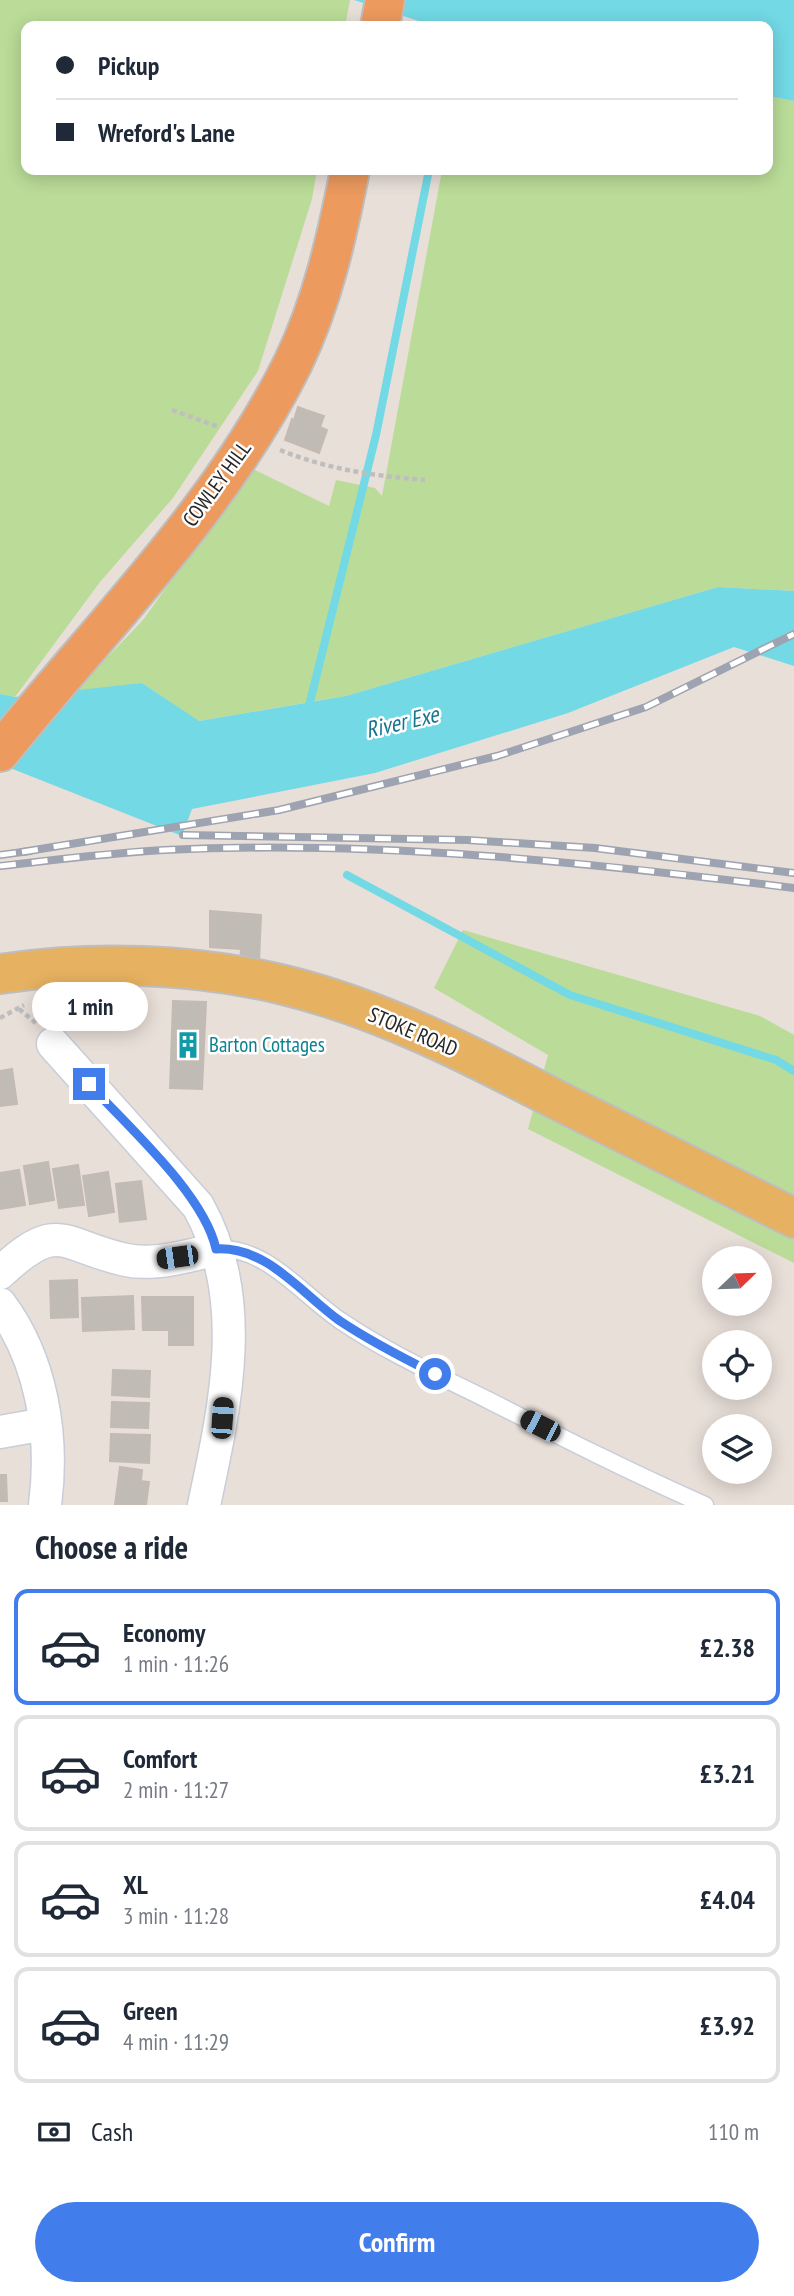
<!DOCTYPE html>
<meta charset="utf-8">
<style>
:root{--surface:#fff;--page:#f2f2f3;--text:#1f2937;--muted:#747a83;--line:#e0e1e3;--accent:#427dec}
body{margin:0;font-family:"PT Sans Narrow",sans-serif;background:var(--page);color:var(--text);height:100vh;display:flex;flex-direction:column;font-size:26px;white-space:nowrap}
*{box-sizing:border-box;margin:0}
p{font-size:23px;color:var(--muted)}
.icon{flex:none;width:38px;height:38px;fill:none;stroke:currentColor;stroke-width:2;stroke-linecap:round;stroke-linejoin:round}
.map{position:relative;height:1505px;overflow:hidden}
.sheet{display:flex;flex-direction:column;background:var(--surface);flex:1}
.sheet>*{flex:none}
.hud{position:absolute;left:21px;top:21px;width:752px;height:154px;border-radius:14px;box-shadow:0 4px 18px #0003;display:grid;align-content:center;height:154px;padding:0 35px;background:var(--surface)}
.needle{width:46px;rotate:67deg}
.tools{position:absolute;left:702px;top:1246px;display:grid;gap:14px}
.tools a{display:grid;place-items:center;width:70px;height:70px;border-radius:50%;background:var(--surface);box-shadow:0 4px 18px #0003;font-size:35px}
.end{position:absolute;width:32px;height:32px;margin:-16px;border:9px solid #427dec;background:#fff;box-shadow:0 0 0 4px #fff}
.from{border-radius:50%}
.bubble{position:absolute;height:49px;border-radius:24px;background:var(--surface);box-shadow:0 4px 18px #0003;font-size:23px;font-weight:800;line-height:49px;text-align:center}
.car{position:absolute;width:21px;height:42px;margin:-21px -10px;border-radius:9px;box-shadow:0 0 5px 2px #0007;background:linear-gradient(#222 24%,#8ab4d8 0 40%,#222 0 76%,#8ab4d8 0 86%,#222 0)}
.hud b{display:flex;align-items:center;gap:24px;height:66px;font-size:26px}
.hud b+b{border-top:2px solid var(--line)}
.hud i{width:18px;height:18px;background:var(--text)}
ul{padding:0;list-style:none}
li{display:flex;align-items:center;gap:21px;height:116px;margin:0 14px 10px;padding:0 21px;border:4px solid var(--line);border-radius:14px}
li div{flex:1}
li b{display:block;font-size:26px}
li em{font-style:normal;font-weight:800}
li.on{border-color:var(--accent)}
li>.icon{width:63px;height:63px;stroke-width:1.5}
h2{padding:0 35px;font-size:32px;line-height:84px}
.pay{display:flex;align-items:center;gap:18px;height:77px;padding:0 35px;font-size:26px}
.pay p{margin-inline-start:auto}
.action{display:flex;gap:14px;margin-top:auto;padding:14px 35px}
.action a{flex:1;height:80px;border-radius:42px;background:var(--accent);color:#fff;font-size:28px;font-weight:800;line-height:80px;text-align:center}
.map>svg:first-child{display:block}
.green{fill:#badc98}
.water{fill:#72d9e5}
.lines{fill:none;stroke-linecap:round;stroke-linejoin:round}
.stream{stroke:#72d9e5;stroke-width:8}
.building{fill:#c1bbb5;stroke:#c3bbb3;stroke-width:2}
.service-casing{stroke:#c8cdd8;stroke-width:19}
.minor-casing{stroke:#c8cdd8;stroke-width:35}
.primary-casing{stroke:#bebebe;stroke-width:42}
.trunk-casing{stroke:#bebebe;stroke-width:42}
.path{stroke:#bebebe;stroke-width:4.5;stroke-dasharray:5 3.5;stroke-linecap:butt}
.service{stroke:#fff;stroke-width:16}
.minor{stroke:#fff;stroke-width:32}
.primary{stroke:#e6b161;stroke-width:38}
.trunk{stroke:#ec9a5e;stroke-width:38}
.rail-casing{stroke:#9da3b0;stroke-width:8}
.rail{stroke:#fff;stroke-width:5;stroke-dasharray:16;stroke-linecap:butt}
.route{stroke:#427dec;stroke-width:9}
.labels{text-anchor:middle;stroke-width:5;stroke-linejoin:round;paint-order:stroke}
.street-label{font-size:21px;fill:#272727;stroke:#fff}
.culture-label{font-size:21px;fill:#0d838f;stroke:#fff;text-anchor:start}
.water-label{font-size:23px;font-style:italic;fill:#16768c;stroke:#fff}
</style>
<div class="map">
<svg width="794" height="1505" viewBox="0 0 794 1505">
<rect width="100%" height="100%" fill="#e9dfd9"/>
<g class="green">
<polygon points="0,0 350,0 345,26 26,26 26,170 317,170 312,199 258,371 173,498 100,582 15,697 0,694"/>
<polygon points="768,96 794,101 794,591 718,587 346,696 198,721 142,683 73,693 143,620 251,468 329,506 336,480 375,488 382,496 442,170 768,170"/>
<polygon points="463,930 760,1016 794,1035 794,1263 528,1129 548,1055 434,988"/>
</g>
<g class="water">
<polygon points="354,0 794,0 794,101 768,96 768,26 434,26"/>
<polygon points="718,587 794,591 794,666 734,647 568,713 375,773 192,809 182,836 0,764 0,694 15,697 142,683 199,721 346,696"/>
</g>
<g class="lines">
<g class="stream">
<polyline points="308,710 376,435 429,170"/>
<polyline points="347,875 570,995 776,1060 794,1071"/>
</g>
</g>
<g class="building">
<polygon points="298,407 309,411 304,424 294,420"/>
<polygon points="309,411 324,416 320,427 327,430 319,453 285,440 292,419 304,424"/>
<polygon points="210,911 261,915 259,963 240,961 241,949 210,947"/>
<polygon points="173,1001 206,1002 202,1089 170,1088"/>
<polygon points="12,1069 17,1104 0,1106 0,1071"/>
<polygon points="48,1162 54,1200 30,1204 24,1166"/>
<polygon points="78,1165 84,1205 59,1208 53,1169"/>
<polygon points="19,1170 25,1205 0,1209 0,1173"/>
<polygon points="108,1172 114,1212 89,1216 83,1176"/>
<polygon points="141,1181 146,1219 120,1222 116,1184"/>
<polygon points="77,1280 78,1317 51,1318 50,1281"/>
<polygon points="133,1296 134,1329 83,1331 82,1298"/>
<polygon points="142,1297 193,1297 193,1330 143,1330"/>
<rect x="169" y="1330" width="24" height="15"/>
<polygon points="113,1370 150,1371 149,1397 112,1395"/>
<polygon points="112,1402 149,1403 148,1428 111,1427"/>
<polygon points="111,1434 150,1435 149,1463 110,1461"/>
<polygon points="120,1467 142,1470 141,1481 149,1482 146,1505 115,1505"/>
<polygon points="0,1475 6,1475 7,1501 0,1501"/>
</g>
<g class="lines">
<defs>
<path id="service" d="M216,1249C267,1246 302,1295 341,1321C388,1353 440,1376 490,1401C561,1437 632,1473 705,1505"/>
<g id="minor">
<path d="M53,1044L198,1206C250,1298 225,1407 204,1505"/>
<path d="M0,1273C60,1217 61,1246 126,1260C153,1266 190,1256 216,1249"/>
<path d="M0,1304C42,1360 54,1436 45,1505"/>
<polyline points="0,1432 45,1424"/>
</g>
<path id="primary" d="M0,974C92,960 194,963 284,985C379,1008 471,1055 557,1100C636,1140 715,1179 794,1218"/>
<g id="trunk">
<polyline points="380,26 385,0"/>
<path d="M0,752C101,626 221,509 293,363C323,301 337,236 350,170"/>
</g>
</defs>
<use href="#service" class="service-casing"/>
<use href="#minor" class="minor-casing"/>
<use href="#primary" class="primary-casing"/>
<use href="#trunk" class="trunk-casing"/>
<g class="path">
<polyline points="172,410 219,427"/>
<path d="M280,450C327,469 374,476 425,480"/>
<polyline points="19,1009 37,1024"/>
<polyline points="0,1018 24,1005"/>
</g>
<use href="#service" class="service"/>
<use href="#minor" class="minor"/>
<use href="#primary" class="primary"/>
<use href="#trunk" class="trunk"/>
<defs>
<g id="rail">
<polyline points="183,835 467,840 595,848 794,873"/>
<polyline points="22,852 279,810 497,756 646,707 794,634"/>
<polyline points="0,855 30,851"/>
<path d="M0,866C54,860 109,853 164,850C375,840 585,862 794,888"/>
</g>
</defs>
<use href="#rail" class="rail-casing"/>
<use href="#rail" class="rail"/>
</g>
<g class="lines">
<path class="route" d="M89,1084C128,1127 204,1194 216,1249C267,1246 302,1294 340,1321C370,1341 403,1358 435,1374"/>
</g>
<defs>
<symbol id="building-bare" viewBox="-9 -9 18 18"><path d="M-4-6H4V6H1V3H-1V6H-4ZM-2.5-4.3h1.7v1.8h-1.7ZM.8-4.3h1.7v1.8H.8ZM-2.5-1h1.7V.8h-1.7ZM.8-1h1.7V.8H.8Z" fill="#0f9aa8" stroke="#fff" stroke-width="2.5" paint-order="stroke"/></symbol>
</defs>
<g fill-rule="evenodd">
<use href="#building-bare" x="169" y="1026" width="38" height="38"/>
</g>
<g class="labels">
<g class="street-label">
<text transform="translate(217 484) rotate(-54)" y="7">COWLEY HILL</text>
<text transform="translate(413 1032) rotate(23)" y="7">STOKE ROAD</text>
</g>
<g class="culture-label">
<text x="209" y="1052">Barton Cottages</text>
</g>
<g class="water-label">
<text transform="translate(402 722) rotate(-13)" y="8">River Exe</text>
</g>
</g>
</svg>
<div class="tools">
<a><svg class="needle" viewBox="-14 -14 28 28"><path d="M0-13l5 13h-10z" fill="#e53935"/><path d="M0 13l5-13h-10z" fill="#747a83"/></svg></a>
<a><svg class="icon" aria-label="locate" viewBox="0 0 24 24"><circle cx="12" cy="12" r="6"/><path d="M12 2v4M12 18v4M2 12h4M18 12h4"/></svg></a>
<a><svg class="icon" aria-label="layers" viewBox="0 0 24 24"><path d="M12 4l9 5-9 5-9-5zM3 14l9 5 9-5"/></svg></a>
</div>
<i class="end from" style="left:435px;top:1374px"></i>
<i class="end" style="left:89px;top:1084px"></i>
<div class="bubble" style="left:32px;top:982px;width:116px">1 min</div>
<i class="car" style="left:177px;top:1257px;rotate:262deg"></i>
<i class="car" style="left:222px;top:1418px;rotate:4deg"></i>
<i class="car" style="left:540px;top:1426px;rotate:297deg"></i>
<div class="hud">
<b><i class="from"></i>Pickup</b>
<b><i></i>Wreford's Lane</b>
</div>
</div>
<section class="sheet">
<h2>Choose a ride</h2>
<ul>
<li class="on"><svg class="icon" aria-label="car" viewBox="0 0 24 24"><path d="M5 17H2v-5l4-1 3-4h7l3 4 3 1v5h-3M9 17h6M6 11h13"/><circle cx="7" cy="17" r="2"/><circle cx="17" cy="17" r="2"/></svg><div><b>Economy</b><p>1 min · 11:26</p></div><em>£2.38</em></li>
<li><svg class="icon" aria-label="car" viewBox="0 0 24 24"><path d="M5 17H2v-5l4-1 3-4h7l3 4 3 1v5h-3M9 17h6M6 11h13"/><circle cx="7" cy="17" r="2"/><circle cx="17" cy="17" r="2"/></svg><div><b>Comfort</b><p>2 min · 11:27</p></div><em>£3.21</em></li>
<li><svg class="icon" aria-label="car" viewBox="0 0 24 24"><path d="M5 17H2v-5l4-1 3-4h7l3 4 3 1v5h-3M9 17h6M6 11h13"/><circle cx="7" cy="17" r="2"/><circle cx="17" cy="17" r="2"/></svg><div><b>XL</b><p>3 min · 11:28</p></div><em>£4.04</em></li>
<li><svg class="icon" aria-label="car" viewBox="0 0 24 24"><path d="M5 17H2v-5l4-1 3-4h7l3 4 3 1v5h-3M9 17h6M6 11h13"/><circle cx="7" cy="17" r="2"/><circle cx="17" cy="17" r="2"/></svg><div><b>Green</b><p>4 min · 11:29</p></div><em>£3.92</em></li>
</ul>
<div class="pay"><svg class="icon" aria-label="cash" viewBox="0 0 24 24"><path d="M3 7h18v10H3z"/><circle cx="12" cy="12" r="2"/></svg>Cash<p>110 m</p></div>
<div class="action"><a>Confirm</a></div>
</section>
